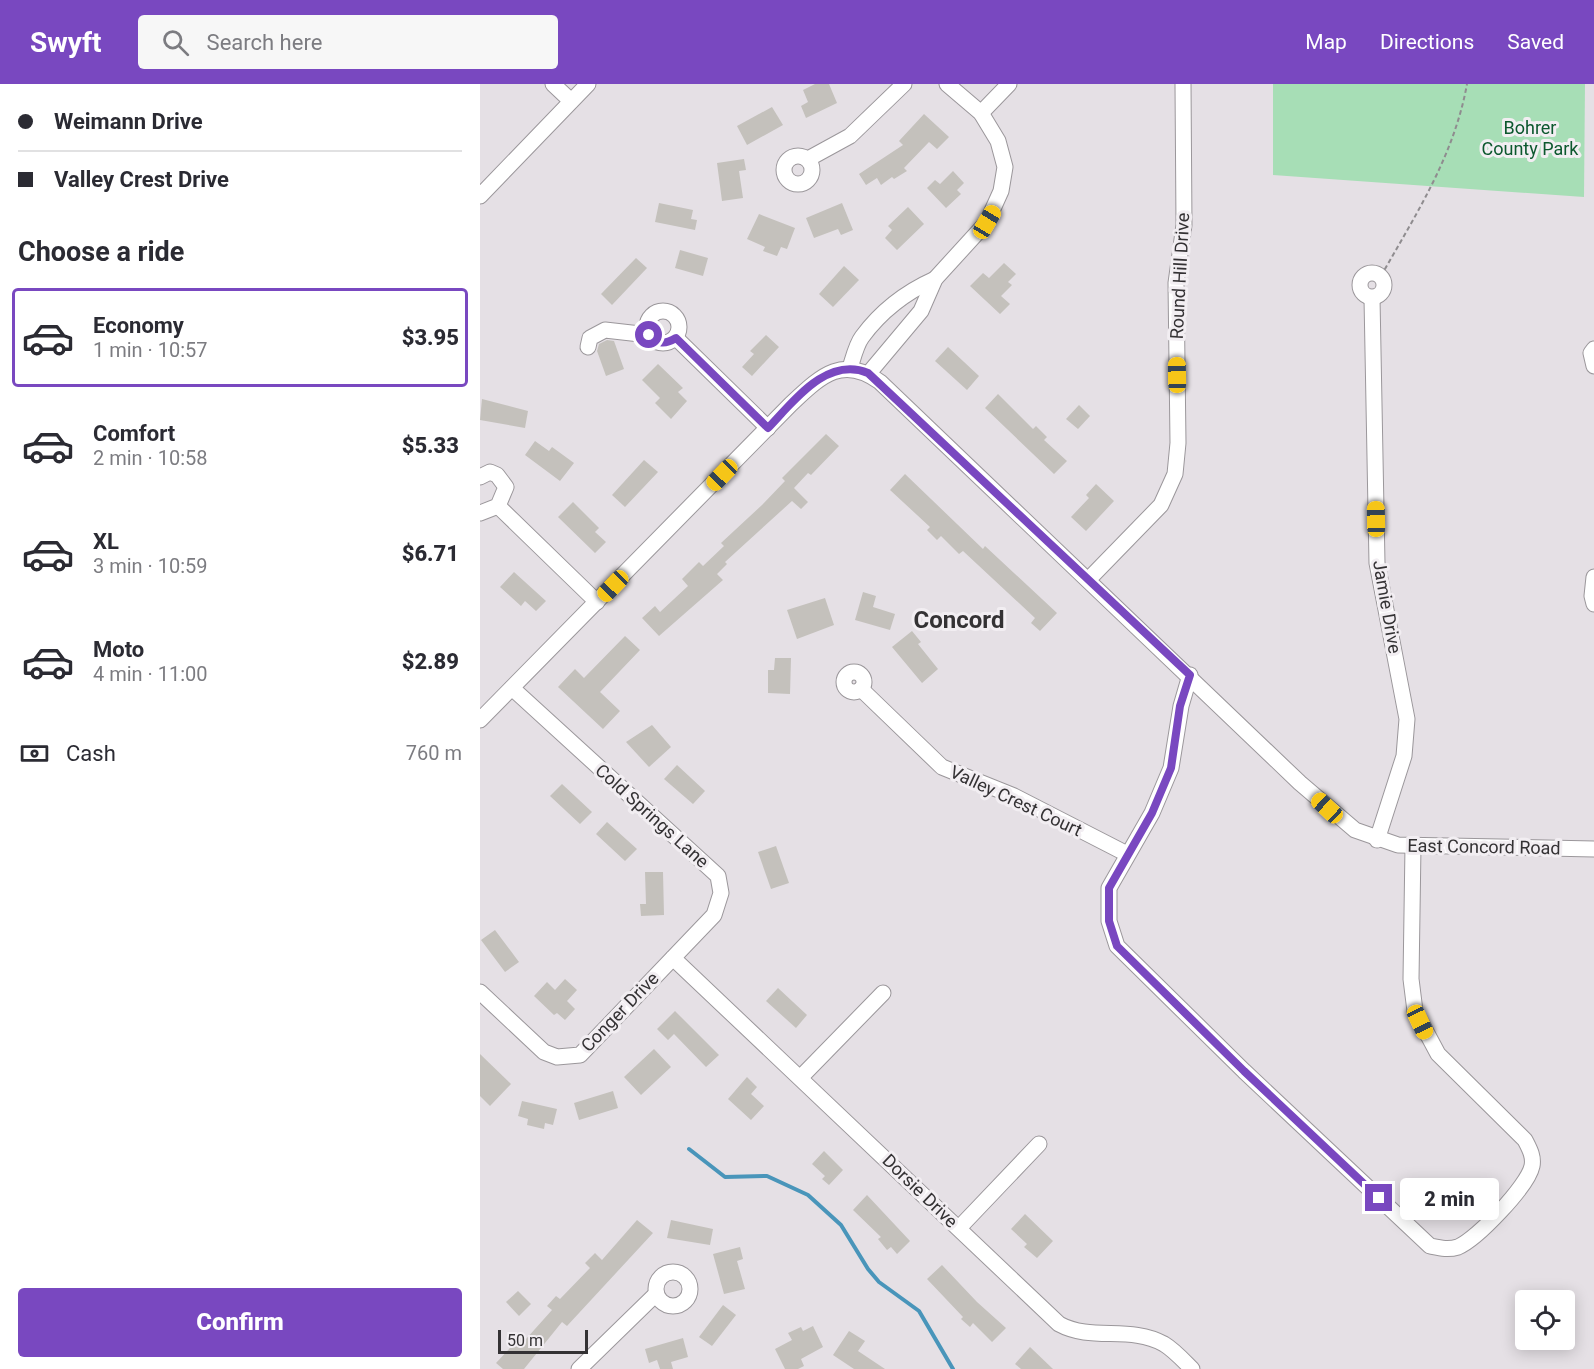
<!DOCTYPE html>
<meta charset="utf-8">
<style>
:root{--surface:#fff;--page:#f7f7f7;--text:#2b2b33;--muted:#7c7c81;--line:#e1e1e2;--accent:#7948c0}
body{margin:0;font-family:Roboto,sans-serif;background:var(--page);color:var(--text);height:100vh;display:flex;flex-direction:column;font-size:22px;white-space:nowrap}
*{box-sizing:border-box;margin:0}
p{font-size:20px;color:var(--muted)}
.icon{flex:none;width:33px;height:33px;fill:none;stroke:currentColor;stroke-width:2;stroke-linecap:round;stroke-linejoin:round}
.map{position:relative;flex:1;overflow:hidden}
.details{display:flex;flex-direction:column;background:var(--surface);width:480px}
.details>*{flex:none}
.guide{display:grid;align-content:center;height:132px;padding:0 18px;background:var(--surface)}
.tools{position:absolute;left:1035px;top:1206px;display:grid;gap:12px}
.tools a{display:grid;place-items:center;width:60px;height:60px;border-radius:6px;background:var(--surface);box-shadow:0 3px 15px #0003;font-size:30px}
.scale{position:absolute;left:18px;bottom:15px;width:90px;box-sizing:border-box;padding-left:6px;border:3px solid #343234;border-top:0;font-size:16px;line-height:21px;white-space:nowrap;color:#343234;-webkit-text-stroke:4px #f2eef2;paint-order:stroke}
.end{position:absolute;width:27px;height:27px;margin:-14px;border:8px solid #7948c0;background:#fff;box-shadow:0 0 0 3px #fff}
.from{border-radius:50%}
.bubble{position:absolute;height:42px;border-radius:6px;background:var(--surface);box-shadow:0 3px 15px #0003;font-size:20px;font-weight:800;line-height:42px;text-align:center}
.car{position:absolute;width:18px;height:36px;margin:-18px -9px;border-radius:8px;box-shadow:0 0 4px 2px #0007;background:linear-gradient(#f5c518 24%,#345 0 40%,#f5c518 0 76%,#345 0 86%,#f5c518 0)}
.guide b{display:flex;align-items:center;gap:21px;height:57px;font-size:22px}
.guide b+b{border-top:2px solid var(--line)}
.guide i{width:15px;height:15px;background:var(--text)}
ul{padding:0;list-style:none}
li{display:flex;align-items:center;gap:18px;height:99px;margin:0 12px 9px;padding:0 6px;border:3px solid transparent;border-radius:6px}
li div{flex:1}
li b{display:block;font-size:22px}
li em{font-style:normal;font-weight:800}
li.on{border-color:var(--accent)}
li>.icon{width:54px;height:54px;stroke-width:1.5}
h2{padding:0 18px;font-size:27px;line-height:72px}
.pay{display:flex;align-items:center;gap:15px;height:66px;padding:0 18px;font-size:22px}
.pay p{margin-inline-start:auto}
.primary-button{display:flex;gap:12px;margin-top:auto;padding:12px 18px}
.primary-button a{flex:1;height:69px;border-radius:6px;background:var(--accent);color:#fff;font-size:24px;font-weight:800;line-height:69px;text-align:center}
header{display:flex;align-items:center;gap:36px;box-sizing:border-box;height:84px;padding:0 30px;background:var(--accent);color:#fff}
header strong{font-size:28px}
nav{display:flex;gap:33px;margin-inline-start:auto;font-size:21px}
.search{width:420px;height:54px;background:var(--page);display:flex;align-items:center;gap:15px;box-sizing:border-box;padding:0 21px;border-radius:6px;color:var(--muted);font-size:22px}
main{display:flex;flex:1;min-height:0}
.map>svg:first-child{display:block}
.green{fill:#a7deb6}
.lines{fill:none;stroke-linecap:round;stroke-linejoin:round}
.stream{stroke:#4995ba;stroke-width:4}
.building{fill:#c4c1bc}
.minor-casing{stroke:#9b979b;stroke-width:17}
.path{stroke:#8f8c8f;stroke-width:2;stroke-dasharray:4.5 3;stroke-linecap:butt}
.minor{stroke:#fff;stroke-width:15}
.route{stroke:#7948c0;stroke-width:8}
.labels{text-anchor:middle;stroke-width:6;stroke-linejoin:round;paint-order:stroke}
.park-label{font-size:18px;fill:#0c582e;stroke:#f2eef2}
.street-label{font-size:18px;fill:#343234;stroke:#f2eef2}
.district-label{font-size:24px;font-weight:bold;fill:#343234;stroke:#f2eef2}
</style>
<header>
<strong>Swyft</strong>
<div class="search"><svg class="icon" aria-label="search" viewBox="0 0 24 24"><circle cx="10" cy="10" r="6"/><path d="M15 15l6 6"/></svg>Search here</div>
<nav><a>Map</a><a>Directions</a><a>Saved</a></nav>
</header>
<main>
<section class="details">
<div class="guide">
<b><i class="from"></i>Weimann Drive</b>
<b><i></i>Valley Crest Drive</b>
</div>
<h2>Choose a ride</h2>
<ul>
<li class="on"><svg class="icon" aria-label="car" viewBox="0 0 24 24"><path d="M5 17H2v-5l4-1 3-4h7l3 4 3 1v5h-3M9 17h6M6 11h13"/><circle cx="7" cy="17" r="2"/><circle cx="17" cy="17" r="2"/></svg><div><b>Economy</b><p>1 min · 10:57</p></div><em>$3.95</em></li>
<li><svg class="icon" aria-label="car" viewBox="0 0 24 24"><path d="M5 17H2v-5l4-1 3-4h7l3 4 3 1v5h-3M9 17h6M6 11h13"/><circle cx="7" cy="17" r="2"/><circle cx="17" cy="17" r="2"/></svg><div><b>Comfort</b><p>2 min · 10:58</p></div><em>$5.33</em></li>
<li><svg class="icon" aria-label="car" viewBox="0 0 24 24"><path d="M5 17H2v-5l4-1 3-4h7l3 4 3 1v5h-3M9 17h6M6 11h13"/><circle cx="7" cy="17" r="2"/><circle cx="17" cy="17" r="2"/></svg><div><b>XL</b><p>3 min · 10:59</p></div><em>$6.71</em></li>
<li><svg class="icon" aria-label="car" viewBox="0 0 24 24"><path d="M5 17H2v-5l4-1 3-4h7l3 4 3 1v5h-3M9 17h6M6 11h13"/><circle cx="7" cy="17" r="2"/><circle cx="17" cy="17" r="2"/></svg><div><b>Moto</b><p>4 min · 11:00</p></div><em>$2.89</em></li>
</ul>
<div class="pay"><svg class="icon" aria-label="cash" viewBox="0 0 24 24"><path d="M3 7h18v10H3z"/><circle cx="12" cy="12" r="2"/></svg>Cash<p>760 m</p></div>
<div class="primary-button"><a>Confirm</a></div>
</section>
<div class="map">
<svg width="1114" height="1285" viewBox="0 0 1114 1285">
<rect width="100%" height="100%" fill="#e5e0e5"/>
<polygon class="green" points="793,0 1105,0 1104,113 793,91"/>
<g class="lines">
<polyline class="stream" points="209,1065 245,1093 287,1092 328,1111 361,1141 388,1185 399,1198 439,1227 473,1285"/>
</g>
<g class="building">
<polygon points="335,0 349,0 357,19 326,34 321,22 328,18 323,6"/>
<polygon points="292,23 303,41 267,61 257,42"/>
<polygon points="444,30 469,53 457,65 449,58 424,84 427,87 414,95 412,93 401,101 397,94 386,101 379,90 423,61 419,57"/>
<polygon points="264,75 266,86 259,87 263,114 242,117 237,79"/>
<polygon points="473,87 484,99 477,106 481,110 466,124 447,104 455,96 460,100"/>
<polygon points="179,119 213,126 211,135 217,136 215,146 175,138"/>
<polygon points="362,119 373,146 361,151 358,145 334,154 326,134"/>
<polygon points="428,123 444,140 417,166 405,154 412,146 408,142"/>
<polygon points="279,130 315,144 307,165 301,163 297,172 283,167 285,163 267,155"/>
<polygon points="200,166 228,174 223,192 195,184"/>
<polygon points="156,174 167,184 132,221 121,210"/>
<polygon points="524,179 536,190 528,198 532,201 521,212 530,220 520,230 490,202 503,189 509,194"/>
<polygon points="364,182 379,196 353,223 339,210"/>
<polygon points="286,251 299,263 272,292 262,283 274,270 270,267"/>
<polygon points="127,256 134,257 144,285 126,292 117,267 119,260"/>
<polygon points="468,263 499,292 487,306 455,277"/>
<polygon points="178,280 203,304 198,308 207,317 191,335 175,319 180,314 162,296"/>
<polygon points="518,310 553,345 556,342 567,353 564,356 587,377 574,390 505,324"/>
<polygon points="2,315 48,327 45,344 0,336"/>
<polygon points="599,321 610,332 598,345 586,335"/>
<polygon points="346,350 359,362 331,391 328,389 314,404 328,418 321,425 312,417 245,478 247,480 237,490 243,496 179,552 162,534 175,522 180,528 208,502 202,495 219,478 223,482 244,462 241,459 282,421 305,397 302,394"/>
<polygon points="55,357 69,367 72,363 94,379 80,397 45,371"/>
<polygon points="164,376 178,388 145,423 132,411"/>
<polygon points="425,390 503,465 505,462 577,529 560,547 551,539 555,534 483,467 479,470 461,452 457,456 447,446 450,443 410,406"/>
<polygon points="616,400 634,417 606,447 591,433 609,414 606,411"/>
<polygon points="93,418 119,444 115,448 126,458 115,469 78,433"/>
<polygon points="34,488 66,517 56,527 45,517 41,522 20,503"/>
<polygon points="383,508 396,512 393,523 415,530 410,546 375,536"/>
<polygon points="345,514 354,541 317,555 307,526"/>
<polygon points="432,547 441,558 438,560 458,585 442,599 412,563"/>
<polygon points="145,552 160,566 120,608 140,627 123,645 78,603 95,585 104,594"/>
<polygon points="295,574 311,574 310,610 288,609 288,586 294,586"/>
<polygon points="172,641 191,663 169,683 146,658"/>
<polygon points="197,681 225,707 213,720 184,695"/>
<polygon points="82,700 112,728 100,740 70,712"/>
<polygon points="127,738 157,765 145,777 116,750"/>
<polygon points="296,762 309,799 291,805 278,768"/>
<polygon points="165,788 183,788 184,831 161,832 160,820 166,820"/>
<polygon points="15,846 39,878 25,888 1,856"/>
<polygon points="85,895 97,906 87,917 95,925 85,936 77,929 74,931 54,912 67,898 75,906"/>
<polygon points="298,904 327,931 316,944 286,917"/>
<polygon points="195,927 239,971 226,983 194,950 188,956 177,945"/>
<polygon points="174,965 191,983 161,1011 144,993"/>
<polygon points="0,970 31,1000 10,1022 0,1012"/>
<polygon points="267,993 277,1003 271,1010 284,1022 271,1036 248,1015"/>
<polygon points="133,1007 138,1024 99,1036 94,1019"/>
<polygon points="42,1017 77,1025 73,1041 65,1039 64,1045 47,1041 48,1035 38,1032"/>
<polygon points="344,1067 363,1086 349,1101 342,1095 345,1092 332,1080"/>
<polygon points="387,1111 430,1157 417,1170 411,1163 407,1166 398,1155 401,1153 373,1126"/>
<polygon points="545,1130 573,1157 557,1174 544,1163 547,1160 531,1145"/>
<polygon points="157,1136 173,1149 87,1242 82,1238 44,1285 23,1285 16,1279 42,1251 46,1255 72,1226 67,1222 76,1212 80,1215 110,1184 105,1179 115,1169 122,1176"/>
<polygon points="191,1136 233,1145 230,1161 187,1154"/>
<polygon points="260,1163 263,1175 257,1177 265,1205 244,1210 233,1170"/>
<polygon points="462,1181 497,1218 526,1244 512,1258 493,1239 490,1243 481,1235 483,1233 447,1195"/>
<polygon points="38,1207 51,1220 39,1232 26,1218"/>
<polygon points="243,1221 256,1231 232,1262 219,1253"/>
<polygon points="333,1242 343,1263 321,1275 324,1282 318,1285 305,1285 295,1265 312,1256 308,1249 321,1243 323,1247"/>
<polygon points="369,1247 385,1257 378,1267 405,1285 374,1285 353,1271"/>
<polygon points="203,1254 208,1273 191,1278 193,1285 180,1285 177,1276 169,1279 165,1265"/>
<polygon points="550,1263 573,1285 541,1285 535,1280"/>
</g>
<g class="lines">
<defs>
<g id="minor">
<polyline points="73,0 91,17"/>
<polyline points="501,29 529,0"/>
<circle cx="318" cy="86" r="14"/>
<polyline points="328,75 370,52 424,0"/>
<polyline points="0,112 108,0"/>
<circle cx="892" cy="201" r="12"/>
<polyline points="892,214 897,479 927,635 924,672 897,756"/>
<circle cx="183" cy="243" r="16"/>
<polyline points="196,254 288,344"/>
<polyline points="108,263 110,254 125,246 169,251"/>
<polyline points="1114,265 1111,269 1114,282"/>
<path d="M370,284C373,275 376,261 382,253C401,227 426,208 455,195"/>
<polyline points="389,289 441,227 455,195 507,138 521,107 525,83 518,57 501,29 467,0"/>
<polyline points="0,393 10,388 17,391 26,403 18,422 0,429"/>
<polyline points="18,422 117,518"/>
<polyline points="1114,493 1112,512 1114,520"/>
<polyline points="609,495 681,421 695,390 698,359 696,199 704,141 703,0"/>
<circle cx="374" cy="598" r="10"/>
<path d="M710,591L701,622L691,684L672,729L629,804V837L637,862L764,987L950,1162C960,1164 968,1166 978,1163C997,1155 1048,1102 1052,1082C1054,1072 1049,1064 1045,1056L958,970L935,927L931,895L933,762"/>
<polyline points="381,605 462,683 534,712 647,770"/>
<path d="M0,636L311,320C340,293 362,270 400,298L820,699L875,746L918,761L1114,765"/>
<path d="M193,874L579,1240C612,1258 650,1241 684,1260C694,1266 704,1277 712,1285"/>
<polyline points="0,908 64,968 77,973 100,971 234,831 241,809 238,792 32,604"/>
<polyline points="321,993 403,909"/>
<polyline points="479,1144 559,1060"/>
<circle cx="193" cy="1205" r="17"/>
<polyline points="99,1285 176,1210"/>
</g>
</defs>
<use href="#minor" class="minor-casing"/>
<path class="path" d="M901,192C936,130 974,72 987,0"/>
<use href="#minor" class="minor"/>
</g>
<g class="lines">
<path class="route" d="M169,251C179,260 184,261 196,254L288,344C314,317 347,272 388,289L710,591L700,622L691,684L672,729L629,804V837L637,862L764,987L899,1114"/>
</g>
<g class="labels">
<g class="park-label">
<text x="1050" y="50">Bohrer<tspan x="1050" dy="21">County Park</tspan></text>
</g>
<g class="street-label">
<text transform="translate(700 192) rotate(-87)" y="6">Round Hill Drive</text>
<text transform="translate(907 523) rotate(80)" y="6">Jamie Drive</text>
<text transform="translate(536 717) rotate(25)" y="6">Valley Crest Court</text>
<text transform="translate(172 732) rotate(42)" y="6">Cold Springs Lane</text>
<text transform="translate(1004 763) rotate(1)" y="6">East Concord Road</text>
<text transform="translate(140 928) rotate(-46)" y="6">Conger Drive</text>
<text transform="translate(440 1107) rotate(44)" y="6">Dorsie Drive</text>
</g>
<g class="district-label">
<text x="479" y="544">Concord</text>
</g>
</g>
</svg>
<div class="tools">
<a><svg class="icon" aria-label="locate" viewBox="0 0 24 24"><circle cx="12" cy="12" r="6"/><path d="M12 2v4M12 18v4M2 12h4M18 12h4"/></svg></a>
</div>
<div class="scale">50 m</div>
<i class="end from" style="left:169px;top:251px"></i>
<i class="end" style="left:899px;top:1114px"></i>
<div class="bubble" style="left:920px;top:1094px;width:99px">2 min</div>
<i class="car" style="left:507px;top:138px;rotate:31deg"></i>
<i class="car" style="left:697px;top:291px;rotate:359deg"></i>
<i class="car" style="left:242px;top:391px;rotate:224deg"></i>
<i class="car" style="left:896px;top:435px;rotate:359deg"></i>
<i class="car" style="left:133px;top:502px;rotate:224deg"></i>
<i class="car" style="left:847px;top:724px;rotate:313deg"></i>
<i class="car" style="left:940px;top:938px;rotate:155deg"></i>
</div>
</main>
